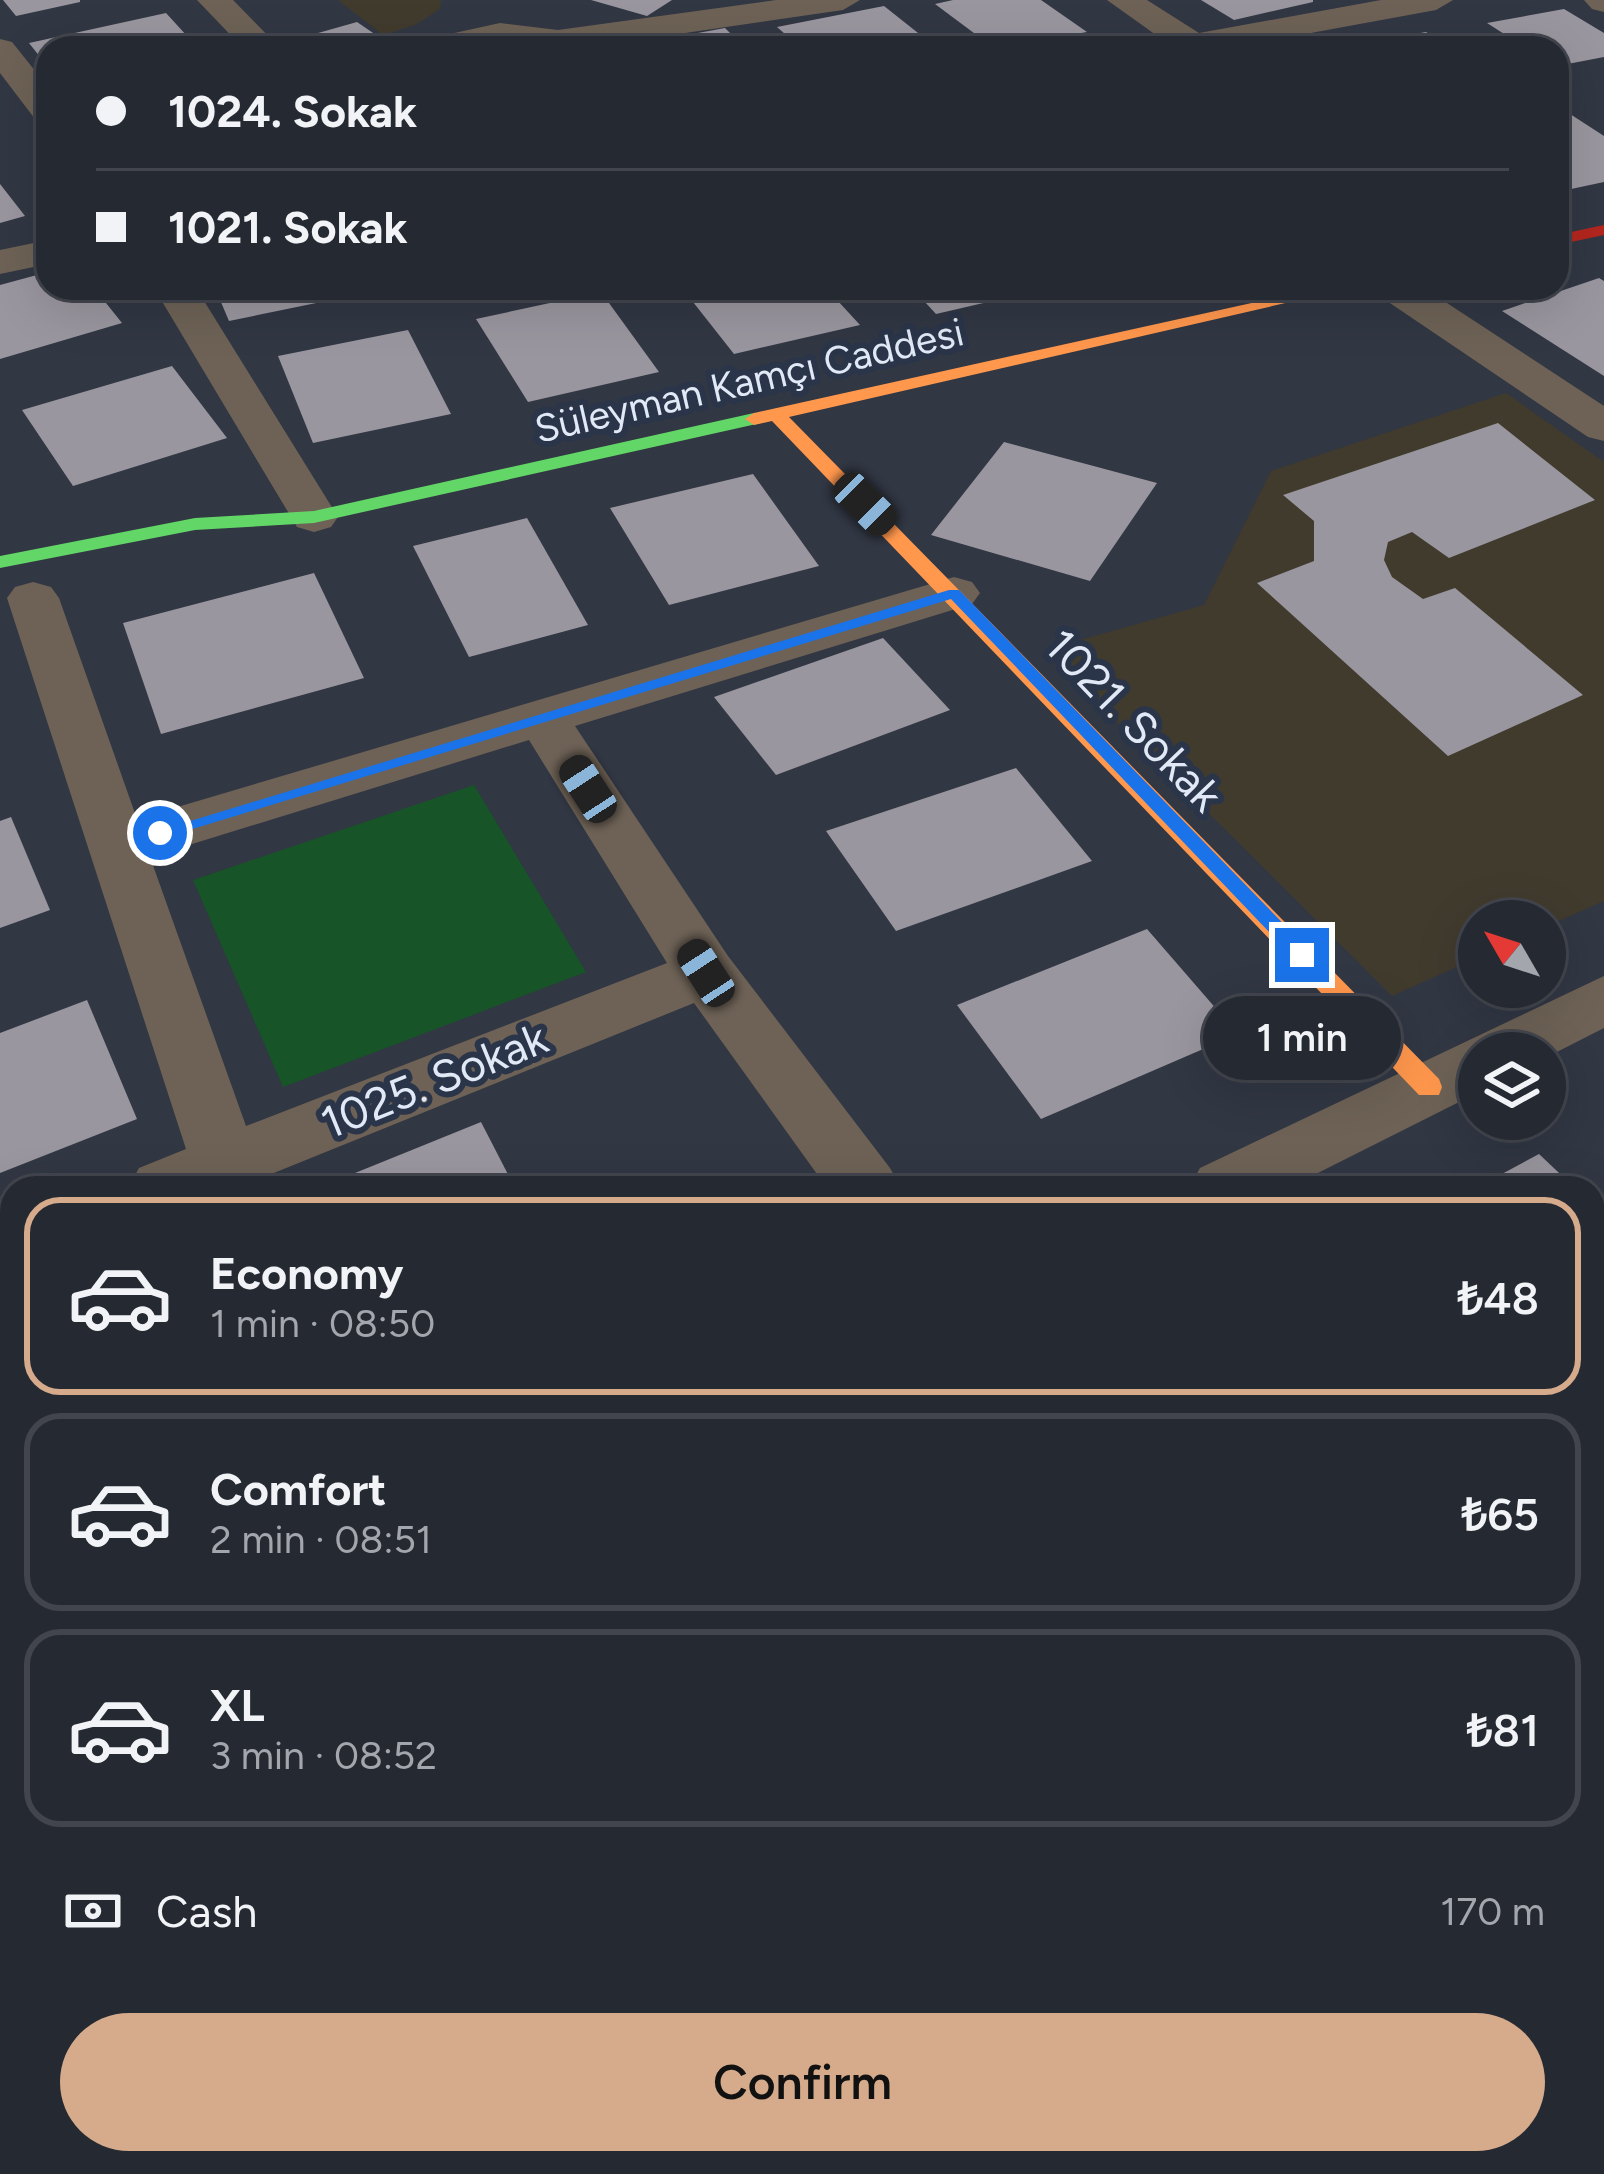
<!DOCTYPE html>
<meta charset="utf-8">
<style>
:root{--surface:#252932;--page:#31353e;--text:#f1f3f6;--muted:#a3a6ac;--line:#42454d;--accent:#d6ab8b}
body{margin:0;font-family:Figtree,sans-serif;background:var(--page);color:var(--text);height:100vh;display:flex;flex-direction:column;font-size:45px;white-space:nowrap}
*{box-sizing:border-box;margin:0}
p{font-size:39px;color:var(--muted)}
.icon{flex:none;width:66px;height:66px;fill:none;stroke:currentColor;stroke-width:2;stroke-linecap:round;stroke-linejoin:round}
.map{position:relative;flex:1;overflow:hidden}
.details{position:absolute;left:0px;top:1176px;width:1605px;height:999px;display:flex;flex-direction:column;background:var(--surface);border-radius:36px 36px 0 0;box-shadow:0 12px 48px #0002,0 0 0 3px var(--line)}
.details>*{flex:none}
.banner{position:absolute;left:36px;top:36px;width:1533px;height:264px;border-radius:36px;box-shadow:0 12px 48px #0002,0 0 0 3px var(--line);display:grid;align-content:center;height:264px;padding:0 60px;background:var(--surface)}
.needle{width:78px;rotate:309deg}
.controls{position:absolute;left:1458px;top:900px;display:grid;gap:24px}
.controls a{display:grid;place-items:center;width:108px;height:108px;border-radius:50%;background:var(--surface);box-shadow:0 12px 48px #0002,0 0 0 3px var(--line);font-size:60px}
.end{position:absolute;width:54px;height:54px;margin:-27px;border:15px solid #1a73e8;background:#fff;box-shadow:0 0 0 6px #fff}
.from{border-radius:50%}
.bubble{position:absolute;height:84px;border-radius:42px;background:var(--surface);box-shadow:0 12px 48px #0002,0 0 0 3px var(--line);font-size:39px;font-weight:600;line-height:84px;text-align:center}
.car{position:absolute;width:36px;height:72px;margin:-36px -18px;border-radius:15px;box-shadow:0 0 9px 3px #0007;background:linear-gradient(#222 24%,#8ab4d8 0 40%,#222 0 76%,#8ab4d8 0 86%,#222 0)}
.banner b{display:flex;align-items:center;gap:42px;height:114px;font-size:45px}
.banner b+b{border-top:3px solid var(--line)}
.banner i{width:30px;height:30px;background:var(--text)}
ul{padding:21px 0 0;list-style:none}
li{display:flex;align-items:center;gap:36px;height:198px;margin:0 24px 18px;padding:0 36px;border:6px solid var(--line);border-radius:36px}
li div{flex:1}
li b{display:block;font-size:45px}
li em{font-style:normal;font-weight:600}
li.selected{border-color:var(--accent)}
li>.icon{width:108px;height:108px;stroke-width:1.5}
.pay{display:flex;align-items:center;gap:30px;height:132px;padding:0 60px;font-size:45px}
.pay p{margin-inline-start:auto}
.action{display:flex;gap:24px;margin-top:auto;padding:24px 60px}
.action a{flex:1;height:138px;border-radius:72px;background:var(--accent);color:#111;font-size:48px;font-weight:600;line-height:138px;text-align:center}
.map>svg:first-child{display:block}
.education{fill:#413b2e}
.green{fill:#175427}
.building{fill:#9a969f}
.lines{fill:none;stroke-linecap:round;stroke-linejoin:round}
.street{fill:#6e6256;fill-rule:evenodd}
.fast{fill:#63d668;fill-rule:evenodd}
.slow{fill:#ff974d;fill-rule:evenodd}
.jam{fill:#b3261e;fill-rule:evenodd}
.route{fill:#1a73e8}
.labels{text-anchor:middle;stroke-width:12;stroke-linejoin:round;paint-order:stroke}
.far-street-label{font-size:39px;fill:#e1e9f6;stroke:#2a354a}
.street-label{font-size:45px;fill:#e1e9f6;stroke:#2a354a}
</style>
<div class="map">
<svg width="1604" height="2174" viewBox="0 0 1604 2174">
<rect width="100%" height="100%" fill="#313743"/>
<g class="education">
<polygon points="338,0 441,0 440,9 415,25 383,35"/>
<polygon points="1506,393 1604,462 1604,901 1545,927 1545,921 1479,921 1479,957 1392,996 1045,650 1204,605 1271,471"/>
</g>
<polygon class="green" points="474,785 586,972 283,1087 193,880"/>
<g class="building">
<polygon points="3,0 80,0 80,2 16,16"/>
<polygon points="591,0 672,0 647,16"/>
<polygon points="953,0 1041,0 1087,32 994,48 935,4"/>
<polygon points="1201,0 1313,0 1313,2 1234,20"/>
<polygon points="884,6 937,48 801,48 777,27"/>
<polygon points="1564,9 1604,33 1604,57 1557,66 1557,48 1526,48 1487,23"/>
<polygon points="166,13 198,48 48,48 48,67 29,43"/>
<polygon points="357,22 379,37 331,48 311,35"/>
<polygon points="725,28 745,48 627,48 627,46"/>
<polygon points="1426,32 1451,48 1350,48 1350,46"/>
<polygon points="1567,112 1604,136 1604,182 1557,192 1557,114"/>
<polygon points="0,184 25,216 0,223"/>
<polygon points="48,272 48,288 94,288 122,323 0,359 0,285"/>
<polygon points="1599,278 1604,281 1604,376 1502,311"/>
<polygon points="215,288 368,288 370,292 229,321"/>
<polygon points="682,288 826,288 860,325 734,354"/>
<polygon points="912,288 1040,288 1040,290 936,314"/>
<polygon points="601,292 659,372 528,402 476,319"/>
<polygon points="408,330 451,414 313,443 278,356"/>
<polygon points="172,366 227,438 73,486 22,410"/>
<polygon points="1498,423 1595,500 1449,558 1412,532 1388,542 1384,560 1392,577 1423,599 1455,588 1583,695 1448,756 1257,583 1314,561 1314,521 1283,495"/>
<polygon points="1004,442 1157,483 1090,581 931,535"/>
<polygon points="753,474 819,566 669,605 610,508"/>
<polygon points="527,518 588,625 469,657 413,546"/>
<polygon points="314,573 364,678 161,734 123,623"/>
<polygon points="883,638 950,710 776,775 714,697"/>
<polygon points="1016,768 1092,861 896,931 826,831"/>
<polygon points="11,817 50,910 0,928 0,821"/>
<polygon points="1147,929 1238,1034 1041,1119 957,1005"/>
<polygon points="87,1000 137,1119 0,1173 0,1033"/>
<polygon points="481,1122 515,1188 318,1188"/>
<polygon points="1539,1154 1575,1188 1476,1188"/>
<polygon points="1593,1206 1604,1216 1604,1451 1593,1458"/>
<polygon points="12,1288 12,1506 0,1511 0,1293"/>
<polygon points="1593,1732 1604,1744 1600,2129 1593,2119"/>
<polygon points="1042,2163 1354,2163 1362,2174 1048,2174"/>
</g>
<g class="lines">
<g class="street">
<polygon points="197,0 233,0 280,48 243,48"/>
<polygon points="776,0 860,0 843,10 582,48 500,43 413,48 418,41 500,23 558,30"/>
<polygon points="1107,0 1147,0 1199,33 1381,0 1453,0 1436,10 1229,48 1155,48 1163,40"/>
<polygon points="1584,0 1604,0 1604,12 1592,9"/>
<polygon points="0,39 12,42 48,87 48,122 35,119 0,73"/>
<polygon points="48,240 48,264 0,274 0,250"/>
<polygon points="154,288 196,288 338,517 331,527 314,532 297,527"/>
<polygon points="1375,288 1424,288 1604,406 1604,441 1588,437 1381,297"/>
<path d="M954,577L972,582L980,593L972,604L575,726L728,956L890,1168L901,1188H827L694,1003L237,1188H128L139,1168L186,1149L7,598L15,587L33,582L51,587L59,598L137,819ZM529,740L667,963L246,1126L150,857Z"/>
<polygon points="1604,976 1604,1028 1545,1058 1545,1053 1479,1053 1479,1092 1288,1188 1189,1188 1200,1168"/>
<polygon points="12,1218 12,1278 0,1282 0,1222"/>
<polygon points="12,1745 12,1834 0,1839 0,1750"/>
<polygon points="898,2163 998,2163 1002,2174 902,2174"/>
</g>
<polygon class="fast" points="754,413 761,415 761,423 314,523 195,530 0,568 0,556 195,518 314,511"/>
<polygon class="slow" points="1319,288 1351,288 789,417 1439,1079 1442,1087 1439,1095 1419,1095 772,421 754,425 745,419 754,413"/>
<polygon class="jam" points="1604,225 1604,235 1557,245 1557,235"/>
</g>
<polygon class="route" points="949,590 959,590 1309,950 1309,960 1296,960 951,599 166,837 151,833"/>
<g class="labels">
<g class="far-street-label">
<text transform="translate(749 380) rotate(-13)" y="14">Süleyman Kamçı Caddesi</text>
</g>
<g class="street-label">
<text transform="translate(1134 720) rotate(46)" y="16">1021. Sokak</text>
<text transform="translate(434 1080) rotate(-22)" y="16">1025. Sokak</text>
</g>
</g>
</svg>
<div class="controls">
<a><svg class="needle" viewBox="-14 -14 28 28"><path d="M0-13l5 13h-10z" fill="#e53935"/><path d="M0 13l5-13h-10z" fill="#a3a6ac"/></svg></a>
<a><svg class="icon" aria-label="layers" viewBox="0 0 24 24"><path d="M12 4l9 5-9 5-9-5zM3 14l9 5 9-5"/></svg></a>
</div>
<i class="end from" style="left:160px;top:833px"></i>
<i class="end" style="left:1302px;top:955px"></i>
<div class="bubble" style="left:1203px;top:996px;width:198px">1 min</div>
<i class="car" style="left:865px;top:504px;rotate:135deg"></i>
<i class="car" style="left:588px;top:789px;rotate:327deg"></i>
<i class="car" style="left:706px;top:973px;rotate:327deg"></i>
<div class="banner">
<b><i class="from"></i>1024. Sokak</b>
<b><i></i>1021. Sokak</b>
</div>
<section class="details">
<ul>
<li class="selected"><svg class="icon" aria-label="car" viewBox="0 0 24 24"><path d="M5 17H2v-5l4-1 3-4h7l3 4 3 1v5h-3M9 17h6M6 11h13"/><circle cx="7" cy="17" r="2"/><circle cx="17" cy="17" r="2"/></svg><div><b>Economy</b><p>1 min · 08:50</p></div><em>₺48</em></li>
<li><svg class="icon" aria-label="car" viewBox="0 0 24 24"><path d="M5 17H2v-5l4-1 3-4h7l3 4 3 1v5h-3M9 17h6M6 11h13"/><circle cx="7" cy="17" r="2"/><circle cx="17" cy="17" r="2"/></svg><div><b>Comfort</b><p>2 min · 08:51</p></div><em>₺65</em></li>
<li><svg class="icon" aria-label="car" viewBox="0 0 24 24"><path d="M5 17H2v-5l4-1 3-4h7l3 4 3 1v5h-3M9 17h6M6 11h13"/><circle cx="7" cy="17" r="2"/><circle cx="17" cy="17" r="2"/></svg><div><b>XL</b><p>3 min · 08:52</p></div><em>₺81</em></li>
</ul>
<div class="pay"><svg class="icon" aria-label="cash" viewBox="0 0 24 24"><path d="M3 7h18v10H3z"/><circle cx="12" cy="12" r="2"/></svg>Cash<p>170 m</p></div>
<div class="action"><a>Confirm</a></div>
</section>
</div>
